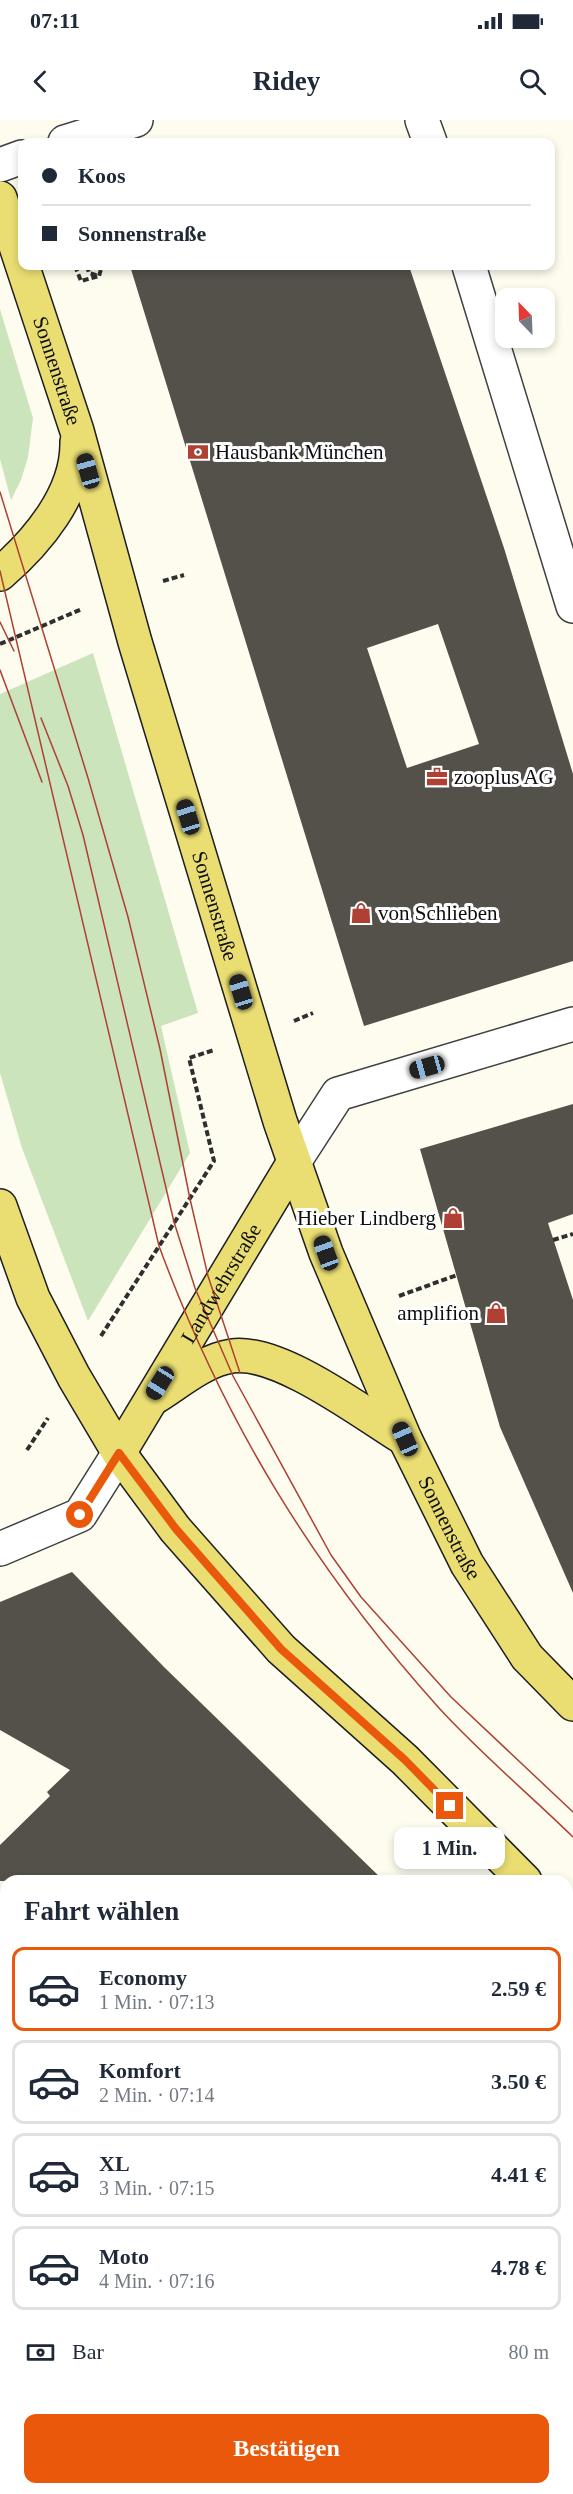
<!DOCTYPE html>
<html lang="de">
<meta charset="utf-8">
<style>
:root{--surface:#fff;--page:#f6f6f7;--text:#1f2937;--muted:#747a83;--line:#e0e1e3;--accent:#ea580c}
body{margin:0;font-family:Georgia,serif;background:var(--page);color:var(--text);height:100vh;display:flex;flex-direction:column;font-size:22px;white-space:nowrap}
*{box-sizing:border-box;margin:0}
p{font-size:20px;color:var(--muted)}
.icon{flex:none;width:33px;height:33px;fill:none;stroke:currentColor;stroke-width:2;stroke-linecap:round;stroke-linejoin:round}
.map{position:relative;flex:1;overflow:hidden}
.details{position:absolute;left:0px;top:1755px;width:573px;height:620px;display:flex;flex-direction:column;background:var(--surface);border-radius:18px 18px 0 0;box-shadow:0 3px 9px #0003}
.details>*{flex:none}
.top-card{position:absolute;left:18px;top:18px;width:537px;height:132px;border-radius:12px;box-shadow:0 3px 9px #0003;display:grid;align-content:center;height:132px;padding:0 24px;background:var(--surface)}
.needle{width:39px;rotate:337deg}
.tools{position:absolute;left:495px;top:168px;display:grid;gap:12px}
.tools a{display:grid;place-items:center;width:60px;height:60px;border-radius:12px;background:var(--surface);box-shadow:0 3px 9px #0003;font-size:30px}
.end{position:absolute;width:27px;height:27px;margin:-14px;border:8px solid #ea580c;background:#fff;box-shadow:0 0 0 3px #fff}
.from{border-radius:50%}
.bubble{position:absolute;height:42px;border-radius:12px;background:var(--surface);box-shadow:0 3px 9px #0003;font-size:20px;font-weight:800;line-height:42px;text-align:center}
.car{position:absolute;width:18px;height:36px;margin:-18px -9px;border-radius:8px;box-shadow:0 0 4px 2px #0007;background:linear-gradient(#222 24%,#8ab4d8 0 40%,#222 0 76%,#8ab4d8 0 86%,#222 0)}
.top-card b{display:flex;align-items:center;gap:21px;height:57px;font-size:22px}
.top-card b+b{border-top:2px solid var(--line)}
.top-card i{width:15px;height:15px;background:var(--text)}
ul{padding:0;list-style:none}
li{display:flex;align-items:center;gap:18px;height:84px;margin:0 12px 9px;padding:0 12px;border:3px solid var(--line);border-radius:12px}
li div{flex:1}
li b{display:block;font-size:22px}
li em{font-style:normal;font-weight:800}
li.current{border-color:var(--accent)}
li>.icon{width:54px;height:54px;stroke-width:1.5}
h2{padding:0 24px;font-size:27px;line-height:72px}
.pay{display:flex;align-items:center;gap:15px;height:66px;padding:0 24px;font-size:22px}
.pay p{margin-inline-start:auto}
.cta{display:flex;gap:12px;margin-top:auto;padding:12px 24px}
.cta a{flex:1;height:69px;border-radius:12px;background:var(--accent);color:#fff;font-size:24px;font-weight:800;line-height:69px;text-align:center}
.status{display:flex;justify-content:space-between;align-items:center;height:42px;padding:0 30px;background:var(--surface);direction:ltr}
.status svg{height:16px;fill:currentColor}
header{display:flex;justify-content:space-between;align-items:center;height:78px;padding:0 24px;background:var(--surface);font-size:27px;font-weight:800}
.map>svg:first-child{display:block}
.green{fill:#cbe4bc}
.building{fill:#54504a;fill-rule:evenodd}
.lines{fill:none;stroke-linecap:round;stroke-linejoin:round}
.minor-casing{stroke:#404040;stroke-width:36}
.major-casing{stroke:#1e1e1e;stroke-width:36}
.path{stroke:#2f2f2f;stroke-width:4;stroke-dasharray:6 3;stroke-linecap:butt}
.minor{stroke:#fff;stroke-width:33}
.major{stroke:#eade72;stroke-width:33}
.tram{stroke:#ae4034;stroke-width:1.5}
.route{stroke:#ea580c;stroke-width:8}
.labels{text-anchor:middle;stroke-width:6;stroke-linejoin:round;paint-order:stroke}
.street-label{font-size:21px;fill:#0d0d0d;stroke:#fff}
.poi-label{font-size:21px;fill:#0d0d0d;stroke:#fff;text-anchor:start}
</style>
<div class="status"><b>07:11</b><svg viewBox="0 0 49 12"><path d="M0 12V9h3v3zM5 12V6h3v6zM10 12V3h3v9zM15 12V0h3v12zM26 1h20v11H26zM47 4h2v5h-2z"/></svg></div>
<header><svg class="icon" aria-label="back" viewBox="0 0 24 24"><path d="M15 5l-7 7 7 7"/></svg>Ridey<svg class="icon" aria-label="search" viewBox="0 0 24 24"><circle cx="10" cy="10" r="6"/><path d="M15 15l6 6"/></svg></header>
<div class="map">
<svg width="573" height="2374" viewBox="0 0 573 2374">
<rect width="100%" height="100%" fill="#fdfcef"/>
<g class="green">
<polygon points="0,189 33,298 28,337 21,360 11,380 0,339"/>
<polygon points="93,533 198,893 161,906 190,1033 88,1201 22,1028 0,953 0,574"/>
</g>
<g class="building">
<path d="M130,146H409L504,428L573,654V841L364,906ZM438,504L479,624L407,648L367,528Z"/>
<polygon points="573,984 573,1094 548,1103 573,1180 573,1473 500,1307 420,1029"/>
<polygon points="72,1452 164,1547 384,1761 0,1761 0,1725 50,1676 47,1672 70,1650 0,1610 0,1482"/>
</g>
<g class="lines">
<defs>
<g id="minor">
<polyline points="422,0 430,22"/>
<polyline points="65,22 136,0"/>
<polyline points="0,45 22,37"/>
<polyline points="469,146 573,486"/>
<polyline points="294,1042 338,974 573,904"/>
<polyline points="0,1429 80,1395 119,1333"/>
</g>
<g id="major">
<path id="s1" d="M0,78L77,311L135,522L280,1001L326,1133L405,1319L467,1444L527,1537L573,1584"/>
<path d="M0,454C37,422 78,374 77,322"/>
<polyline points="0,1086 33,1178 74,1257 119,1333 175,1409 281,1529 405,1640 525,1761"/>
<path d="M155,1277C178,1263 204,1240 232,1236C279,1229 364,1294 405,1319"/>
<path id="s2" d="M119,1333L294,1042"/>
<polyline points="567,1803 573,1809"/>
</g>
</defs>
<use href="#minor" class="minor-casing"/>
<use href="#major" class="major-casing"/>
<g class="path">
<polyline points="75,146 81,161 99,156"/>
<polyline points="87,146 89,153 99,156 102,146"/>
<polyline points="163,461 184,455"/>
<polyline points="0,524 82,489"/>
<polyline points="294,901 313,893"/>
<polyline points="553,1120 573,1114"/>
<polyline points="399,1176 457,1155"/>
<polyline points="101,1216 214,1041 189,938 214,930"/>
<polyline points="27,1330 48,1298"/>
<polyline points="567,2342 573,2347"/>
</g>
<use href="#minor" class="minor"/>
<use href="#major" class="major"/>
<g class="tram">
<polyline points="0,372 88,658 128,797 160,929 190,1079 208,1156 240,1253"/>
<path d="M0,451L159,1126C224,1302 314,1449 439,1588C480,1633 529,1674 573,1717"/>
<polyline points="0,502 14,531"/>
<polyline points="0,550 42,662"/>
<polyline points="41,598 68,666 83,715 174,1102 195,1168 233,1256 331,1435 361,1477 451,1577 573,1692"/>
</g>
</g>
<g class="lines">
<polyline class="route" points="80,1395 119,1333 176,1409 281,1529 405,1640 450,1686"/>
</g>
<defs>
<symbol id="bank-bare" viewBox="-9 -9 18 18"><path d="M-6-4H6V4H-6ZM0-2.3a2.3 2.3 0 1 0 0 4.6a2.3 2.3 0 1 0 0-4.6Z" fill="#ae4034" stroke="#fff" stroke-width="2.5" paint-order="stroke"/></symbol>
<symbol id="office-bare" viewBox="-9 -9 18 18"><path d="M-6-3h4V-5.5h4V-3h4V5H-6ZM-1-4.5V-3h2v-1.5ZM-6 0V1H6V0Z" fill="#ae4034" stroke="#fff" stroke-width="2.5" paint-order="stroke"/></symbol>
<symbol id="shop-bare" viewBox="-9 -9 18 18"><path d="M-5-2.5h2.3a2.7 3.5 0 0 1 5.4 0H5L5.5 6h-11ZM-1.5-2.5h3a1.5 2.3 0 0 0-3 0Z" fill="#ae4034" stroke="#fff" stroke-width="2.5" paint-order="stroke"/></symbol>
</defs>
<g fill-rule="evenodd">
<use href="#bank-bare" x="183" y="317" width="30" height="30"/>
<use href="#office-bare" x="422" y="642" width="30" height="30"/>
<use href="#shop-bare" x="346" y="778" width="30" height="30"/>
<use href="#shop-bare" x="438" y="1083" width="30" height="30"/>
<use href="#shop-bare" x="481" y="1178" width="30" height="30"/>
</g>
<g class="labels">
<g class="street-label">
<text dy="7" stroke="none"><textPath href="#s1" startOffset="182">Sonnenstraße</textPath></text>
<text dy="7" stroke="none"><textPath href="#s1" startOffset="740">Sonnenstraße</textPath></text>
<text dy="7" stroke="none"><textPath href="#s2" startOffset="198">Landwehrstraße</textPath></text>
<text dy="7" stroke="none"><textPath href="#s1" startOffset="1406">Sonnenstraße</textPath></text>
</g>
<g class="poi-label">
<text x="215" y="339">Hausbank München</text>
<text x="454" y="664">zooplus AG</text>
<text x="378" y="800">von Schlieben</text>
<text x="436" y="1105" text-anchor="end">Hieber Lindberg</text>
<text x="479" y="1200" text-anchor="end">amplifion</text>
</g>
</g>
</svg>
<div class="tools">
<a><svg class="needle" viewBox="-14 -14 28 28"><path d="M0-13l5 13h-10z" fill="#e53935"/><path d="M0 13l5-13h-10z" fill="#747a83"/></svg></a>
</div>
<i class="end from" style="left:80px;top:1395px"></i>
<i class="end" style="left:450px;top:1686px"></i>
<div class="bubble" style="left:394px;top:1707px;width:111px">1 Min.</div>
<i class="car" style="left:88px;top:351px;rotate:344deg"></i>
<i class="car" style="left:188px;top:697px;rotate:343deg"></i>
<i class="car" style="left:241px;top:872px;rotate:343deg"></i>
<i class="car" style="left:427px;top:947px;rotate:254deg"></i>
<i class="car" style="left:326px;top:1133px;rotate:340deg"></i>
<i class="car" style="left:160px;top:1263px;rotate:212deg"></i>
<i class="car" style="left:405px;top:1319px;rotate:336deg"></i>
<div class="top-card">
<b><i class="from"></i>Koos</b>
<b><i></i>Sonnenstraße</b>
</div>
<section class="details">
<h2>Fahrt wählen</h2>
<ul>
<li class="current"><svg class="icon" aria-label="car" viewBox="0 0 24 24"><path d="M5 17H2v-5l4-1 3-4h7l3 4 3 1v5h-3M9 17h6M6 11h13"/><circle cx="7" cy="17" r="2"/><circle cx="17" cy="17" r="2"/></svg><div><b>Economy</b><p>1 Min. · 07:13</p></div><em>2.59 €</em></li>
<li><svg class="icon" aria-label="car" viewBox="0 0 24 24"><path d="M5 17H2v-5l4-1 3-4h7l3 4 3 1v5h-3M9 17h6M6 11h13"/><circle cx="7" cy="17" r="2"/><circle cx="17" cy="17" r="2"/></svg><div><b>Komfort</b><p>2 Min. · 07:14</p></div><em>3.50 €</em></li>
<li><svg class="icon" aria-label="car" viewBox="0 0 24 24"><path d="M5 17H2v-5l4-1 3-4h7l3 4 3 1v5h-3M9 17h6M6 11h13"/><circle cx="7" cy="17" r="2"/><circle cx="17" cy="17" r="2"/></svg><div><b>XL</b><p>3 Min. · 07:15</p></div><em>4.41 €</em></li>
<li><svg class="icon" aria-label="car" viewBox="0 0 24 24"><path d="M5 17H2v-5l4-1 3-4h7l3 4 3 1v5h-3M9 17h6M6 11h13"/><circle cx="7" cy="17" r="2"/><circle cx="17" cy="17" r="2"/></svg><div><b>Moto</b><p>4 Min. · 07:16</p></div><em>4.78 €</em></li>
</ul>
<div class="pay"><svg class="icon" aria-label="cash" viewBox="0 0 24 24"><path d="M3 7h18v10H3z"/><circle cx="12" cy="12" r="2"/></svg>Bar<p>80 m</p></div>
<div class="cta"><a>Bestätigen</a></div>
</section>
</div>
